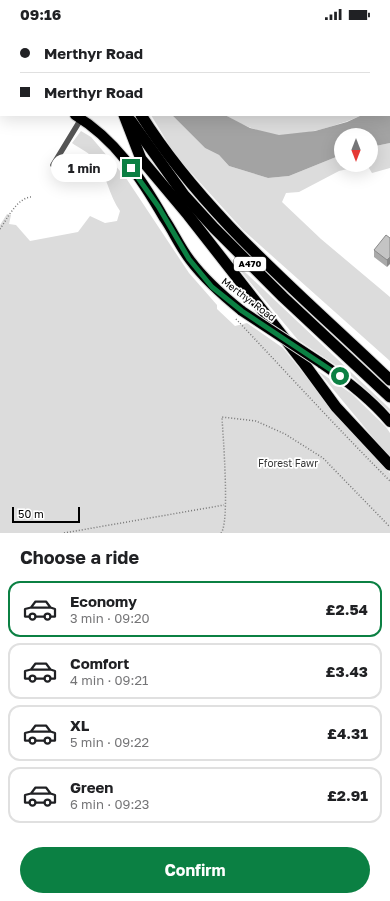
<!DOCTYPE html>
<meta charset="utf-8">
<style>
:root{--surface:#fff;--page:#f2f2f2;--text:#202124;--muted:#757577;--line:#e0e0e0;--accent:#0b8043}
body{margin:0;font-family:"Golos Text",sans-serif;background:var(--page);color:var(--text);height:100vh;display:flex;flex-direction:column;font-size:15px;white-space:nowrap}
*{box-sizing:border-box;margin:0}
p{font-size:13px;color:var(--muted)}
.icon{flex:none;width:22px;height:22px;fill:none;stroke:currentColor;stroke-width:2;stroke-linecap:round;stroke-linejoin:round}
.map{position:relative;height:505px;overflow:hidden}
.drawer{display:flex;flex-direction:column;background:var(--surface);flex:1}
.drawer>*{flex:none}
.hud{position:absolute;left:0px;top:0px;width:390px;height:88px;box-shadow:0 4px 16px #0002;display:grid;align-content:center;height:88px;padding:0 20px;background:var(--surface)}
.needle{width:26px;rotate:180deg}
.tools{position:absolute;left:334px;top:100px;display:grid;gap:8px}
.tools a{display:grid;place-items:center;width:44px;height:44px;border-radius:50%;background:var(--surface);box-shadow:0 4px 16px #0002;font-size:20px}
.scale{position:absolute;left:12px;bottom:10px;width:68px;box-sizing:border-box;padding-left:4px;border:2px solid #000;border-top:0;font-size:11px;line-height:14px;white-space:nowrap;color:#000;-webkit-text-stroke:3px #fff;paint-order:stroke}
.end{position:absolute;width:18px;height:18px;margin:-9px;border:5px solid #0b8043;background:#fff;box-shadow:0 0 0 2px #fff}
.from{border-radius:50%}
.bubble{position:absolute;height:28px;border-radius:14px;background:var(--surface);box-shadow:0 4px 16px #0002;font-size:13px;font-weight:700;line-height:28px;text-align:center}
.hud b{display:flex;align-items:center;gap:14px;height:38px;font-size:15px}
.hud b+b{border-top:1px solid var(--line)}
.hud i{width:10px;height:10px;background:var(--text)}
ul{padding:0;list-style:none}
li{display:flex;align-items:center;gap:12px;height:56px;margin:0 8px 6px;padding:0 12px;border:2px solid var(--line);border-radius:12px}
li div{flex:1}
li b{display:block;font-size:15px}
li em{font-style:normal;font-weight:700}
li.selected{border-color:var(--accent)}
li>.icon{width:36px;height:36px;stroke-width:1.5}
h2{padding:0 20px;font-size:18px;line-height:48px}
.button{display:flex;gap:8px;margin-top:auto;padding:8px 20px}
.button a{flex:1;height:46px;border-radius:24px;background:var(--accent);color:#fff;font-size:16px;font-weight:700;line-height:46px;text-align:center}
.status{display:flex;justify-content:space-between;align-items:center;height:28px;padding:0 20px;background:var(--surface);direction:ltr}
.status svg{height:11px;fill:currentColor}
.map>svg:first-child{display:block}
.green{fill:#dcdcdc}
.water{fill:#a3a3a3}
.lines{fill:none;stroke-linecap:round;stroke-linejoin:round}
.primary-casing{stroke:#dbdbdb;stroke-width:12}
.trunk-casing{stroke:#dbdbdb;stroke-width:13}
.path{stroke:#777;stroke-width:1.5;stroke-dasharray:1 2;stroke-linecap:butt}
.service{stroke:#555;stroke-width:5.5}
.minor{stroke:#555;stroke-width:8}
.primary{stroke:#000;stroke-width:10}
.trunk{stroke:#000;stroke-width:11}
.primary-bridge-casing{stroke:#dbdbdb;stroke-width:12;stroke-linecap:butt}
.primary-bridge{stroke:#000;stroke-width:10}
.wall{fill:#a9a9a9}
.shaded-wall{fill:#898989}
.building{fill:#c4c4c4;stroke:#898989}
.route{stroke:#0b8043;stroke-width:5}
.labels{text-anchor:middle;stroke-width:3.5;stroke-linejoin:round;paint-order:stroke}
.shield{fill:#fff;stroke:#4c4c4c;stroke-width:1}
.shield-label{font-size:9px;font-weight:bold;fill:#000}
.street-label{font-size:10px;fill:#000;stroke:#fff}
.park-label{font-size:10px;fill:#333;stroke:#fff}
</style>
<div class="status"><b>09:16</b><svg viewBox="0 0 49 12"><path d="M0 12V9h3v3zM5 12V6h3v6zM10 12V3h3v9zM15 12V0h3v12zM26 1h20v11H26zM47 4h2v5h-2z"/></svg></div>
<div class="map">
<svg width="390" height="505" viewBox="0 0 390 505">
<rect width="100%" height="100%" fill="#fff"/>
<g class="green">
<polygon points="168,0 390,0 390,72 389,1"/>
<polygon points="151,87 172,87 205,120 219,127 229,138 268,150 289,148 341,127 341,137 365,137 339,143 299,164 286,165 282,174 321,211 390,269 390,333 243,202 175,127"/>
<path d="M225,87H362C343,96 298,110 277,107C259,104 241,97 225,87Z"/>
<path d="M81,103L91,109L126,150L189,245L217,277V281L235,298L247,295L283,320L325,372L390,445V505H0V197L7,186L11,187L9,196L16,197L30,213L78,204L90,188L105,195L117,193L120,183C109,168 107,147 95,132C90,125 79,120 72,115Z"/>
<polygon points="390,115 390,140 372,145 367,137 371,137 371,119"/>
<polygon points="229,229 387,378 390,381 390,384 350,347 298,312"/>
<polygon points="318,343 352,366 386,399 390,405 390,430"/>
</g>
<polygon class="water" points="390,72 390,115 371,119 371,107 341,107 341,127 289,148 268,150 229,138 219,127 205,120 172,87 225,87 250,100 279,107 315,103 347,94 362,87 389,87"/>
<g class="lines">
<defs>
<g id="primary">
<polyline points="0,42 1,43"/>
<path d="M75,87C115,111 141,150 164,190C173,203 180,219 190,232C205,252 222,267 242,283"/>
<path d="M321,335C346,352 370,370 390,394"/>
</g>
<g id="trunk">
<polyline points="83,0 84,1"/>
<polyline points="96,0 96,1"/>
<polyline points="124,87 141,131 188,187 303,334 336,379 390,437"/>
<path d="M141,87C206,190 303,268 390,352"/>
<polyline points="131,93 184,167 214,200 283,269 390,369"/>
</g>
</defs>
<use href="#primary" class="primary-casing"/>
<use href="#trunk" class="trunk-casing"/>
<g class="path">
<path d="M0,201C7,191 17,170 31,169"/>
<path d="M236,291C287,345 337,400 390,453"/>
<polyline points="64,505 224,477"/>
<path d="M221,505C230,495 223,408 222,389L256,393L285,406L323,430L390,499"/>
</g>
<polyline class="service" points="53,137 81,91"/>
<g class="minor">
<polyline points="48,1 49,0"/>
<polyline points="0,74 1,72"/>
</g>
<use href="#primary" class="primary"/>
<use href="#trunk" class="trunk"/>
<defs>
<polyline id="primary-bridge" points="242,283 321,335"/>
</defs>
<use href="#primary-bridge" class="primary-bridge-casing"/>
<use href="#primary-bridge" class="primary-bridge"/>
</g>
<polygon class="wall" points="390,210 387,239 374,229 374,222"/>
<polygon class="shaded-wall" points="390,229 390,236 387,239 387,232"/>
<polygon class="building" points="386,207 390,210 390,229 387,232 374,222"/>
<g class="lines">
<polyline class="route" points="131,140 158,178 189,231 212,259 242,283 340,348"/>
</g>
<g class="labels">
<rect class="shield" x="234" y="229" width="32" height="14" rx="3"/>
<g class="shield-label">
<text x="250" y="239">A470</text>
</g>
<g class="street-label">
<text transform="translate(249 271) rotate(37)" y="4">Merthyr Road</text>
</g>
<g class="park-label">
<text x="288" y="439">Fforest Fawr</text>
</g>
</g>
</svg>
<div class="tools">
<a><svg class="needle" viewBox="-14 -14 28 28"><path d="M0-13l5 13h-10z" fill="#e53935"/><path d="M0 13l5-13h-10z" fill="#757577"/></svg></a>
</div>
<div class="scale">50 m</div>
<i class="end from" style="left:340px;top:348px"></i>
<i class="end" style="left:131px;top:140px"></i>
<div class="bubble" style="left:51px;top:126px;width:66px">1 min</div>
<div class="hud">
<b><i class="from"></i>Merthyr Road</b>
<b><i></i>Merthyr Road</b>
</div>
</div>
<section class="drawer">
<h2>Choose a ride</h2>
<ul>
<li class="selected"><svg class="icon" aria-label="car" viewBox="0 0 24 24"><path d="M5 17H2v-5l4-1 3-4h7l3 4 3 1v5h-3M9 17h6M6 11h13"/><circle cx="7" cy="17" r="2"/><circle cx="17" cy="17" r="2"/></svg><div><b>Economy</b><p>3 min · 09:20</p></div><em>£2.54</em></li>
<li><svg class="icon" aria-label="car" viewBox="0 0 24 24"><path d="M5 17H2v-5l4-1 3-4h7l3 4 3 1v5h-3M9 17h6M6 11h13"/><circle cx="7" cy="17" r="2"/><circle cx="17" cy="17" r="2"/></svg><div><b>Comfort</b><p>4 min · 09:21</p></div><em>£3.43</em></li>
<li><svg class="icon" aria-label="car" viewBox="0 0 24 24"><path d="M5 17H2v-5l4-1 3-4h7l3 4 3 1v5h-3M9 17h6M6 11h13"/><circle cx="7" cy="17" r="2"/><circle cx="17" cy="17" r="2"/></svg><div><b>XL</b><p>5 min · 09:22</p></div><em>£4.31</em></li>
<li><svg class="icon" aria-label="car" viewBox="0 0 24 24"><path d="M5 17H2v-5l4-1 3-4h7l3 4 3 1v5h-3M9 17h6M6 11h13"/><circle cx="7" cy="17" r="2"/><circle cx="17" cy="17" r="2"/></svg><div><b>Green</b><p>6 min · 09:23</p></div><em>£2.91</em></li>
</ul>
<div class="button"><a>Confirm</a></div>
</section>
